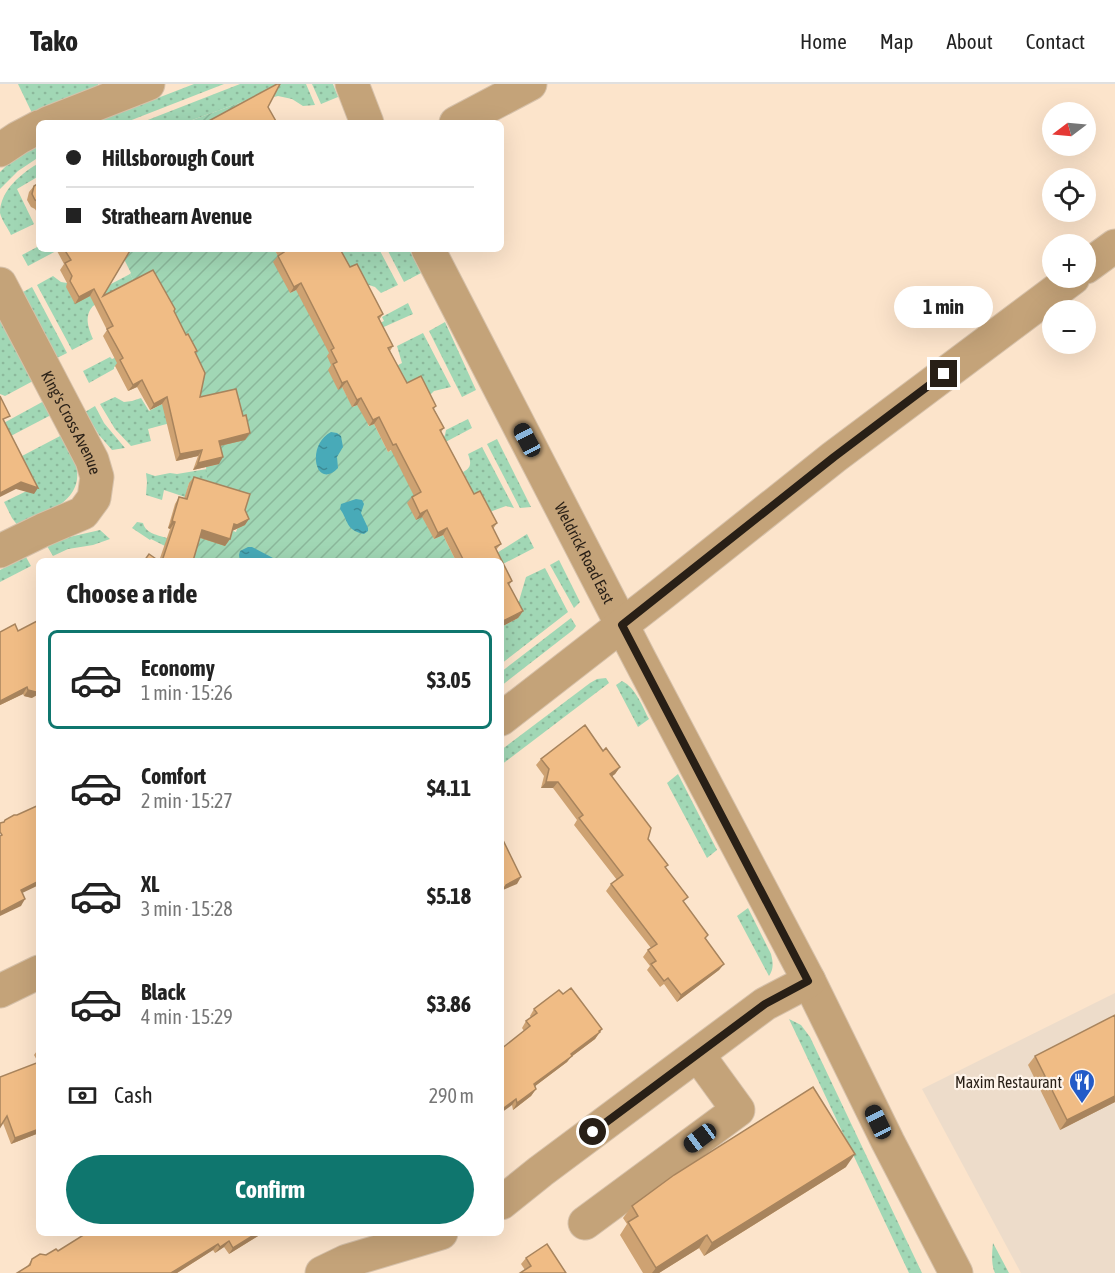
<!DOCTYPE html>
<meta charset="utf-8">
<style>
:root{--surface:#fff;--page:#f2f2f2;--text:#222;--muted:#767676;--line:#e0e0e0;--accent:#0f766e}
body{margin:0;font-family:"Asap Condensed",sans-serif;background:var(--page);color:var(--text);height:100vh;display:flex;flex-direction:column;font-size:22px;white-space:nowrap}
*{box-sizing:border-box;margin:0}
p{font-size:20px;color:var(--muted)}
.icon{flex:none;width:33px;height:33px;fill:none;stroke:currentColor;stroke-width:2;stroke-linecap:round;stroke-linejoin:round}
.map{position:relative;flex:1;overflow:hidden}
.panel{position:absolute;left:36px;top:474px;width:468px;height:678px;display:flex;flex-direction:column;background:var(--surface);border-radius:9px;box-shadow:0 6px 24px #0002}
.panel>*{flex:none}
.guide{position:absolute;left:36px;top:36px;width:468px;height:132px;border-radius:9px;box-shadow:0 6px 24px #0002;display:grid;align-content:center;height:132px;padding:0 30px;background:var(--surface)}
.needle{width:39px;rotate:254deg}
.buttons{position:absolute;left:1042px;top:18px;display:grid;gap:12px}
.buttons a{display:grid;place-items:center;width:54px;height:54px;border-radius:50%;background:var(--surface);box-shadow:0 6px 24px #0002;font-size:30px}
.end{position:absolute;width:27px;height:27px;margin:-14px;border:8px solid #281f16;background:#fff;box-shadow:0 0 0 3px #fff}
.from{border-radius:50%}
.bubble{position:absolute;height:42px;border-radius:21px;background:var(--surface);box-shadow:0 6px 24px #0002;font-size:20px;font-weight:700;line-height:42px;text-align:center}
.car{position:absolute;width:18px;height:36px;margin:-18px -9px;border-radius:8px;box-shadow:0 0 4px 2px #0007;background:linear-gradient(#222 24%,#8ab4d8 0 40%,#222 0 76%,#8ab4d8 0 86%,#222 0)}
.guide b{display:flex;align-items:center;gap:21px;height:57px;font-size:22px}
.guide b+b{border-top:2px solid var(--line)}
.guide i{width:15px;height:15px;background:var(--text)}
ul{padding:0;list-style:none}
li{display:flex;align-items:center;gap:18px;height:99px;margin:0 12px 9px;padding:0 18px;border:3px solid transparent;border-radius:9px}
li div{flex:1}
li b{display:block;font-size:22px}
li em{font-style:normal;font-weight:700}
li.on{border-color:var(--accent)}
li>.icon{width:54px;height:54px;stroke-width:1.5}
h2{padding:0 30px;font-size:27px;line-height:72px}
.pay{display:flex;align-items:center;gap:15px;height:66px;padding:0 30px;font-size:22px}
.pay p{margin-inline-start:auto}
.button{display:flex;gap:12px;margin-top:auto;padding:12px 30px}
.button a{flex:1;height:69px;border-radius:36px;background:var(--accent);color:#fff;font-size:24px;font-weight:700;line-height:69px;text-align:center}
header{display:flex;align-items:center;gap:36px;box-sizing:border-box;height:84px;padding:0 30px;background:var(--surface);border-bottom:2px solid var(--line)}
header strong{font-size:28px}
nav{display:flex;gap:33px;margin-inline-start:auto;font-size:21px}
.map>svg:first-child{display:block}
.commercial{fill:#eddcca}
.grass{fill:url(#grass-dots)}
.garden{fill:url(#garden-furrows)}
.water{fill:url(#water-ripples)}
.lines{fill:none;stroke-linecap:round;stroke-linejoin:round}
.minor-casing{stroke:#d6c1aa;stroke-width:35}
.minor{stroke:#c4a379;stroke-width:33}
.wall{fill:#cea272}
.shaded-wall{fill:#a8845d}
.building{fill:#f0bc85;stroke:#a8845d;stroke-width:1.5}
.route{stroke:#281f16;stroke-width:8}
.labels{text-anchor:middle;stroke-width:4.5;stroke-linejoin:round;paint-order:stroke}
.street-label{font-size:16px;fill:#281f16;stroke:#fef4ea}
.poi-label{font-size:16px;fill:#281f16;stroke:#fef4ea;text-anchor:end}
</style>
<header>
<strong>Tako</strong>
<nav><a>Home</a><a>Map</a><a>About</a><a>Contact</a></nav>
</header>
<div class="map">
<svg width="1115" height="1189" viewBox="0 0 1115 1189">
<defs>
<pattern id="grass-dots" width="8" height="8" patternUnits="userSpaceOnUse" patternTransform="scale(1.5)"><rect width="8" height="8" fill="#a1d7b5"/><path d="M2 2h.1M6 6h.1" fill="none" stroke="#8bb89b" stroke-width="1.8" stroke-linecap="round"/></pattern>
<pattern id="garden-furrows" width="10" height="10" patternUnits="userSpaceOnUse" patternTransform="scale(1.5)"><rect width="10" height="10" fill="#a1d7b5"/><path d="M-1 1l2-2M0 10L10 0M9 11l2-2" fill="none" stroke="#8bb89b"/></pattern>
<pattern id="water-ripples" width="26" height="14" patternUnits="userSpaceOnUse" patternTransform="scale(1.5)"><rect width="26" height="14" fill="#48aab8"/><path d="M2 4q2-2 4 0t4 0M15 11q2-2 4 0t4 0" fill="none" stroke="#3c8a95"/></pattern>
</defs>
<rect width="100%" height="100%" fill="#fce4cb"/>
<polygon class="commercial" points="1115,909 1115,1189 1021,1189 922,1005"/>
<g class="grass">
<polygon points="18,0 98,0 99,3 32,29"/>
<polygon points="194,0 224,0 124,39 93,39"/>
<polygon points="240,0 306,0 315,21 303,22 292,15 278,12 270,14 253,14 184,39 140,39"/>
<polygon points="312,0 333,0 338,13 321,20"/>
<polygon points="39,60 39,73 18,87 0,105 0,88 12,76"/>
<path d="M39,79V92L17,105L34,140L11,151C8,144 2,137 0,129C0,106 22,89 39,79Z"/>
<polygon points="39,162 39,165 57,165 58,166 28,182 22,171"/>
<polygon points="340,165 379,165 398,201 381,209 375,203 366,200 343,185 346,177"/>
<polygon points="387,165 409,165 421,189 404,198"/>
<path d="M130,190L135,199L93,222C84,232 88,243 93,255L72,266L37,201L53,192L61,198L67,199L77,218Z"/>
<polygon points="32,203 67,269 57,274 23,208"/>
<polygon points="408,219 413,230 377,246 336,262 384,237 382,233"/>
<polygon points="0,235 33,297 5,312 0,310"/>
<polygon points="445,238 476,306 462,313 429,247"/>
<polygon points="423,249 451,303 434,307 430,311 375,320 391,285 402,279 397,262"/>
<polygon points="133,266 136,272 114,283 114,285 89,299 83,287 110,273 112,275"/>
<polygon points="115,313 124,318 132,317 141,314 149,327 164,319 174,338 148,345 151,357 131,362 115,345 100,320"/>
<polygon points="44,317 51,331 5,355 0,341"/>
<polygon points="95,322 104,339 125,364 112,366 99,351 85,328"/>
<polygon points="468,335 472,344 438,362 445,351 446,346"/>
<path d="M62,351C66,360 73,370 76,381C85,418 44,429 18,442L12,434L4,418L37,402L22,372Z"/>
<polygon points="497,355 531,423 520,424 487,360"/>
<path d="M482,363L514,424L506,422L484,430L465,400L468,398L463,388C472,384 471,378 468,370Z"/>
<polygon points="207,385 208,405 189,399 185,413 164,406 162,416 146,411 147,398 146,389 155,392 170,389 177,390"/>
<path d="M137,438L143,439C146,450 158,451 167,454L173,466L151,455L150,456L132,444Z"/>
<polygon points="100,446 110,455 93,461 68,465 53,472 47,462 65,454"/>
<polygon points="527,450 534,464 501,481 501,477 484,477"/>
<polygon points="26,473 31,482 0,498 0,486"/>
<polygon points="559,476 580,518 574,524 550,481"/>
<polygon points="545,484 568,528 501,580 501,543 518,534 512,521 519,517 526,493"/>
<polygon points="571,534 576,542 573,546 501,602 501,588"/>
<polygon points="606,594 609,599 501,681 501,666 590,599 597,595"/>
<path d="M622,597C636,604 642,622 649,635L638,643L616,601Z"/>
<polygon points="678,690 717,766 707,774 667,699"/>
<path d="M748,824L771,870C773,878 774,885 769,892L737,832Z"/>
<polygon points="789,935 801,941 810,953 922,1189 909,1189"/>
<path d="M993,1159L1009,1189H995C991,1181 992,1168 993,1159Z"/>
</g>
<g class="garden">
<polygon points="253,14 212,39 184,39"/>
<polygon points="124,165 274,165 280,175 290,209 298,205 323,242 342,303 353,323 372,313 368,342 374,340 388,368 401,361 434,455 443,451 456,477 197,477 188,472 198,453 230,446 236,448 237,445 240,443 208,405 206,383 218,380 197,319 130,190 131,189 124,175"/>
</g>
<g class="water">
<path d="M331,348L337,349L341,352L343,363L337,373L338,384C316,407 305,362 331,348Z"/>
<path d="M356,415L362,416L364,420L361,429L368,444V447L364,450C345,446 349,437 340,425L341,420Z"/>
<polygon points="248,463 252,463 273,474 275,477 240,477 239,471 240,467"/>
</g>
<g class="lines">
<defs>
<g id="minor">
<polyline points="352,0 367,39"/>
<polyline points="48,39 148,0"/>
<polyline points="456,39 530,0"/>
<polyline points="0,66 18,54 39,43"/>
<path id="s1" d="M428,165L640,576L809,897L888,1058L956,1189"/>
<polyline points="1086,183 1115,162"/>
<path id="s2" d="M0,200L92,376L97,393L94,414L83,429L43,446L0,467"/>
<polyline points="501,635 658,513 834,373 1073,194"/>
<polyline points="0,907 39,888"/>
<polyline points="501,1119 541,1087 765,920 809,897"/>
<polyline points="585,1139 738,1026 698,971"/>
<polyline points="322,1189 347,1177 441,1149"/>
</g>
</defs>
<use href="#minor" class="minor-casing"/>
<use href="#minor" class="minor"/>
</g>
<g class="wall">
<polygon points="39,99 39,132 35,125 31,123 27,116 29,108 34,102"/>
<polygon points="56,165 131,165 103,212 174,227 186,251 197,267 195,269 200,313 243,332 250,349 245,356 220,362 219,380 193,386 198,372 176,377 162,320 150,326 137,303 128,307 115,282 117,279 103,252 107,246 90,212 75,220 66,203 67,199 60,186 64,180"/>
<polygon points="274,165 340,165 350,183 357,180 383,230 379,236 393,262 390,267 407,299 421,292 436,322 434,325 444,344 441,348 474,410 480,407 497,439 493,445 501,460 496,466 512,497 509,501 523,527 518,534 501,543 501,477 456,477 443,451 434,455 422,433 416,436 407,419 412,413 414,412 391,366 388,368 374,340 369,342 357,321 352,323 342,303 338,306 328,286 331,281 327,272 329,269 296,206 290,209 273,178 278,172"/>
<polygon points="194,393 245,426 245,441 232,447 230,455 225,462 200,454 193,477 159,477 170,445 168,444 175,420 179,413 184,415 189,399"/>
<polygon points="15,540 32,614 24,612 23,610 0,621 0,548"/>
<polygon points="603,667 620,683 615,690 612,692 666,784 684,819 705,855 724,880 719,886 677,918 664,900 660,903 647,886 650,882 643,873 648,866 651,864 606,807 611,800 617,796 574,741 577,736 553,704 541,704 544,692 536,681 541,675"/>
<polygon points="563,910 602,945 595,955 571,973 567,978 535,1002 536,1005 531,1012 513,1026 512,1021 524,947 522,944 526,937 531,934 530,932 534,925"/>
<polygon points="39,964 39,1049 11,1060 3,1039 38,978 34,971"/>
<polygon points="1035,972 1115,1018 1060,1046 1028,981"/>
<polygon points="846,1083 704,1172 699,1164 659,1189 643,1189 620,1151 627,1140 623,1134 632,1122"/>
<polygon points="263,1149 229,1170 224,1163 215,1169 213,1166 177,1189 17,1189 27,1183 32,1175 58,1167 91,1151"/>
<polygon points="526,1174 566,1189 525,1186 521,1180"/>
</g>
<g class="shaded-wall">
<polygon points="301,199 296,206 290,209 294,203"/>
<polygon points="94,205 90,212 75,220 79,213"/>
<polygon points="142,296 137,303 128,307 133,301"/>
<polygon points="347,297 342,303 338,306 342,299"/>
<polygon points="167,313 162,320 150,326 154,320"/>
<polygon points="361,314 357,321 352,323 357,316"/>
<polygon points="379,333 374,340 369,342 373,336"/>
<polygon points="250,349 245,356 215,363 219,357"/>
<polygon points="202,366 198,372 176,377 180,370"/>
<polygon points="223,373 219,380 193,386 198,379"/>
<polygon points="21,398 38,404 34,410 16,405 0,413 0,409"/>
<polygon points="427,426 422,433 416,436 420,430"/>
<polygon points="249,435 245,441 232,447 234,440"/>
<polygon points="172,437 175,438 170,445 168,444"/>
<polygon points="447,444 443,451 434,455 438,449"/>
<polygon points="202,446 230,455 225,462 198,453"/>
<polygon points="523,527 518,534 501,543 501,538"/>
<polygon points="27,603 23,610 0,621 0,617"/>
<polygon points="28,606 39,606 39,610 32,614 24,612"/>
<polygon points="620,683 615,690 606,697 610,690"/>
<polygon points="546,698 558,698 553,704 541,704"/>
<polygon points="521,793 517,800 503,806 501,810 501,805 506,801"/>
<polygon points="39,797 39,801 16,812 21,806"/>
<polygon points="25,815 21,822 0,832 0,828"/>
<polygon points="724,880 719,886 677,918 681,911"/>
<polygon points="602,945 595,955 571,973 567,978 530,1006 534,1000"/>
<polygon points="536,1005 531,1012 513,1026 517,1019"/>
<polygon points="1115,1012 1115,1018 1060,1046 1067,1036"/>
<polygon points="516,1015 512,1021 501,1029 501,1026"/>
<polygon points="39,1045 39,1049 11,1060 15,1054"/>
<polygon points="855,1070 846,1083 704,1172 712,1159"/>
<polygon points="257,1149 263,1149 229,1170 233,1164"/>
<polygon points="707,1151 699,1164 659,1189 652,1189 656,1184"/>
<polygon points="229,1157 224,1163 215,1169 220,1163"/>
<polygon points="218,1160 213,1166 177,1189 171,1189"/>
</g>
<g class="building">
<polygon points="277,0 280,0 268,23 277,39 205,39"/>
<polygon points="39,99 39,118 35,116 32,110 34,102"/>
<polygon points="64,165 131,165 103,212 153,186 175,225 174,227 186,251 188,250 197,267 195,268 205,289 200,313 236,305 243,332 246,331 250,349 219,357 223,373 198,379 202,366 180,370 167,313 154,320 142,296 133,301 120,276 123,274 107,245 113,242 94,205 79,213 70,197 72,192 65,179 71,176"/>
<polygon points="282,165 340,165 350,183 357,180 383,230 378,233 393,262 388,264 407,299 421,292 436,322 433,324 444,344 440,346 474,410 480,407 497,439 492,442 501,460 495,463 512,497 508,499 523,527 501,538 501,477 464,477 447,444 438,449 427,426 420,430 412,413 421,408 396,360 393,361 379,333 373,336 361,314 357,316 347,297 342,299 333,280 337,278 331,266 334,264 301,199 294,203 278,172 284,168"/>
<polygon points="0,312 10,332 3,335 38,404 21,398 0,409"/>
<polygon points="194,393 250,410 245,426 249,435 237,441 234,440 230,455 202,446 193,477 162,477 175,438 172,437 179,413 187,415"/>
<polygon points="149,470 159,477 144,477"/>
<polygon points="39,536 39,606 36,608 28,606 27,603 0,617 0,548 15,540 18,547"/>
<polygon points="585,641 603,667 606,664 620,683 610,690 651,744 648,755 668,781 665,783 688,813 683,817 708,851 705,854 724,880 681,911 668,894 664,897 651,880 656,877 648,866 657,860 611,800 623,791 579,734 583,731 558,698 546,698 549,685 541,675"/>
<polygon points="39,721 39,797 21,806 25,815 0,828 0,752 2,751 0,748 0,739 4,738 5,736 14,731 17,731"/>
<polygon points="501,752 521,793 506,801 505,803 501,805"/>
<polygon points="571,904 602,945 599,947 600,948 571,970 572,972 534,1000 536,1005 517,1019 516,1015 501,1026 501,965 530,942 526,937 537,929 534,925 559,906 563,910"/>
<polygon points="1115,931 1115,1012 1067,1036 1035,972"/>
<polygon points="39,978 39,1045 15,1054 7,1032 0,1043 0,993"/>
<polygon points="813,1003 855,1070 712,1159 707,1151 656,1184 628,1138 638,1132 632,1122 674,1091"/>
<polygon points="95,1149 257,1149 233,1164 229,1157 220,1163 218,1160 171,1189 17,1189 30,1181 32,1175 40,1170 46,1171 56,1165 58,1167 85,1150 91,1151"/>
<polygon points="547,1160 566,1189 520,1189 531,1182 526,1174"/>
</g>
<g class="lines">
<polyline class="route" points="593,1048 765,920 808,897 622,541 834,373 944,290"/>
</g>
<defs>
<symbol id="restaurant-pin" viewBox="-11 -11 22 30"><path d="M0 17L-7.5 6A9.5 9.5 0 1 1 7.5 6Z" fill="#235bc8" stroke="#fef4ea"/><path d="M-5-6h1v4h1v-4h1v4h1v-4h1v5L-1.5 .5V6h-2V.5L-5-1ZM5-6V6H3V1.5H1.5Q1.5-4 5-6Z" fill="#fff"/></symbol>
</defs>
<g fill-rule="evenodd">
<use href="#restaurant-pin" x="1067" y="983" width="30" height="40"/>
</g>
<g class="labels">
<g class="street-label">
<text dy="6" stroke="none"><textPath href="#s2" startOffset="156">King's Cross Avenue</textPath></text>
<text dy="6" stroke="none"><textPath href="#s1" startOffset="342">Weldrick Road East</textPath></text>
</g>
<g class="poi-label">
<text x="1062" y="1004">Maxim Restaurant</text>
</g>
</g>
</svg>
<div class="buttons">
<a><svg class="needle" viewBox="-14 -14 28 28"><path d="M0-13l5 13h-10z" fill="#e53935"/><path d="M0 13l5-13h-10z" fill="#767676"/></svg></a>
<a><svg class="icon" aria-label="locate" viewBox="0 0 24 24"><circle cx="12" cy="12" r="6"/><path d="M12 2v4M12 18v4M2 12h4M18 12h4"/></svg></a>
<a>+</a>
<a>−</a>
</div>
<i class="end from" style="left:593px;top:1048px"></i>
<i class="end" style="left:944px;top:290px"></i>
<div class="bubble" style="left:894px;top:202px;width:99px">1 min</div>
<i class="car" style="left:527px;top:356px;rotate:332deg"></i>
<i class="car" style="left:878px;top:1038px;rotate:334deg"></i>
<i class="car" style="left:700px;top:1054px;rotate:233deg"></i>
<div class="guide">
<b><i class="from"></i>Hillsborough Court</b>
<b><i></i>Strathearn Avenue</b>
</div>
<section class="panel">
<h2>Choose a ride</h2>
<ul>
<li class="on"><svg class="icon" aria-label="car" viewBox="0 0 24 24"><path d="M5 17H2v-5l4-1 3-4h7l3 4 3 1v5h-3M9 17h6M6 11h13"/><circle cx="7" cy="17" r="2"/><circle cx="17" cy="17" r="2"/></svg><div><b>Economy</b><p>1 min · 15:26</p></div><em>$3.05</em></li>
<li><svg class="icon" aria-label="car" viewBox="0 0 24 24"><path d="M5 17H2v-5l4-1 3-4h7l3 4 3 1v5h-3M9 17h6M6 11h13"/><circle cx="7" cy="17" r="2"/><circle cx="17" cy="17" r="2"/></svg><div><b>Comfort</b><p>2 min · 15:27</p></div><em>$4.11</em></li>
<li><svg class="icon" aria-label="car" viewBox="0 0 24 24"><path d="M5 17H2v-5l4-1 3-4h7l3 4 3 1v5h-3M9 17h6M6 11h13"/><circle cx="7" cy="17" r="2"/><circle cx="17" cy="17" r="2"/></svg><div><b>XL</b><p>3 min · 15:28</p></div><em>$5.18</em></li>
<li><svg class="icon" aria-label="car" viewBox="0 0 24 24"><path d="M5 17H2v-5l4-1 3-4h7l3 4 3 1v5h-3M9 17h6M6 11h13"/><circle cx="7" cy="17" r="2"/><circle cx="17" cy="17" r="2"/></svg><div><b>Black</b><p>4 min · 15:29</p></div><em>$3.86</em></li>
</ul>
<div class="pay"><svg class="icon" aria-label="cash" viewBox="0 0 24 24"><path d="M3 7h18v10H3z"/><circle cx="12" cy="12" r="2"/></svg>Cash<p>290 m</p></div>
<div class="button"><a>Confirm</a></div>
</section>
</div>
